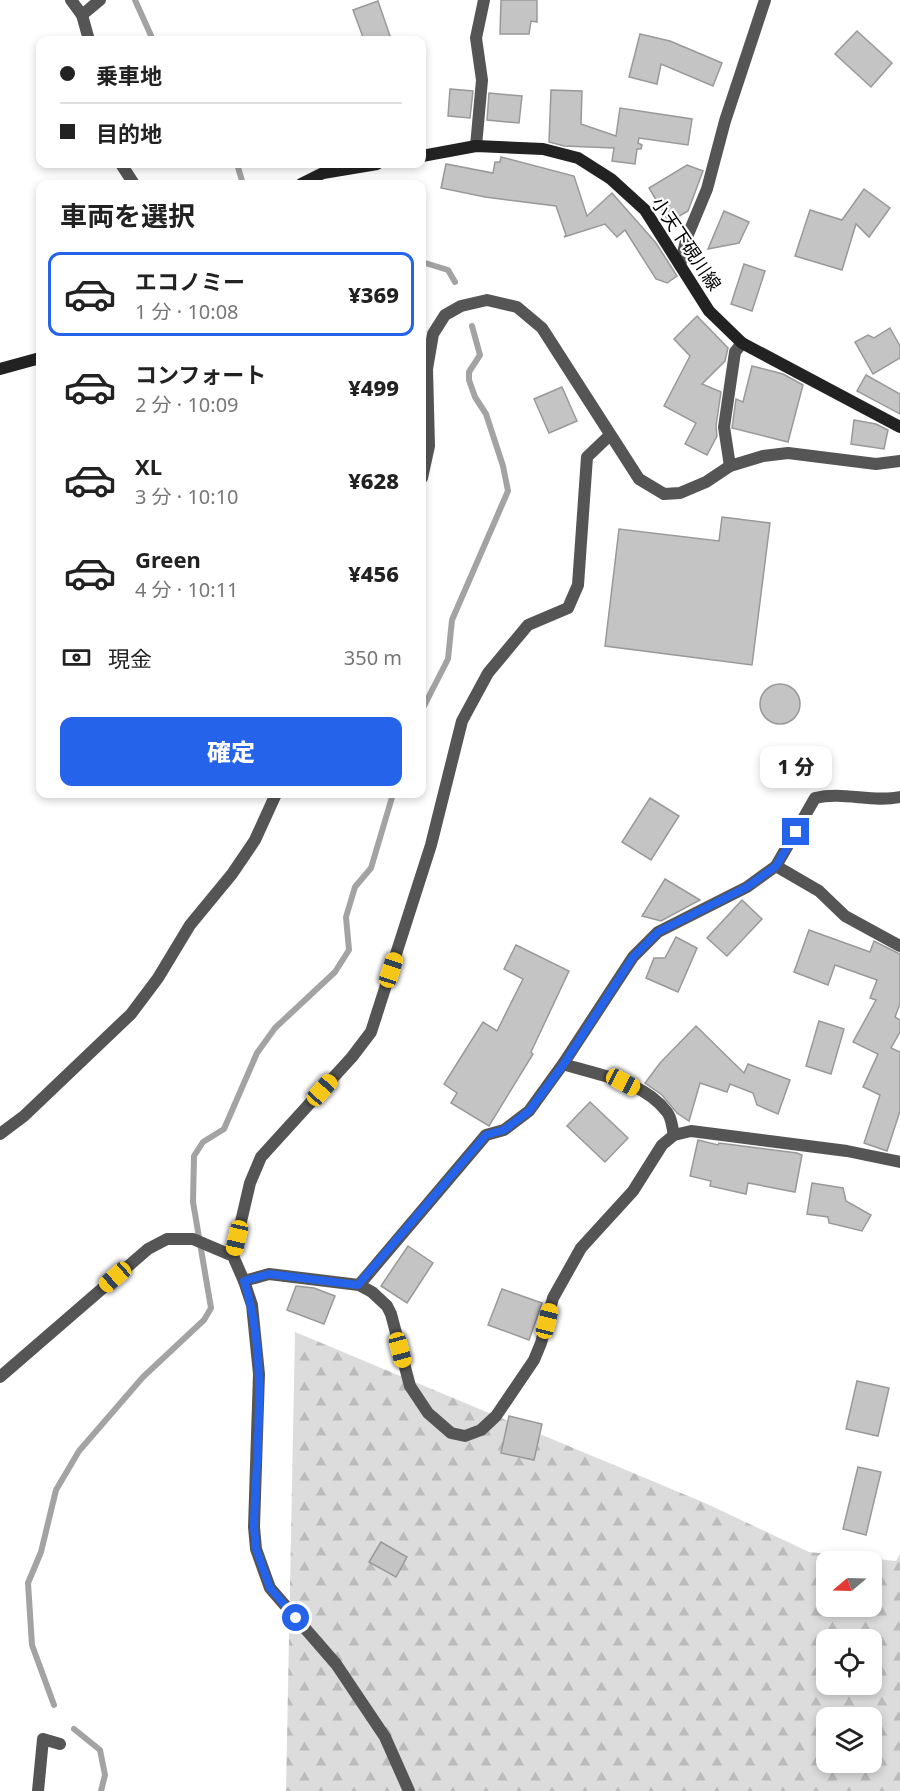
<!DOCTYPE html>
<html lang="ja">
<meta charset="utf-8">
<style>
:root{--surface:#fff;--page:#f6f6f6;--text:#222;--muted:#767676;--line:#e0e0e0;--accent:#2563eb}
body{margin:0;font-family:"Noto Sans","Noto Sans JP",sans-serif;background:var(--page);color:var(--text);height:100vh;display:flex;flex-direction:column;font-size:22px;white-space:nowrap}
*{box-sizing:border-box;margin:0}
p{font-size:20px;color:var(--muted)}
.icon{flex:none;width:33px;height:33px;fill:none;stroke:currentColor;stroke-width:2;stroke-linecap:round;stroke-linejoin:round}
.map{position:relative;flex:1;overflow:hidden}
.sheet{position:absolute;left:36px;top:180px;width:390px;height:618px;display:flex;flex-direction:column;background:var(--surface);border-radius:12px;box-shadow:0 3px 9px #0003}
.sheet>*{flex:none}
.top-card{position:absolute;left:36px;top:36px;width:390px;height:132px;border-radius:12px;box-shadow:0 3px 9px #0003;display:grid;align-content:center;height:132px;padding:0 24px;background:var(--surface)}
.needle{width:39px;rotate:251deg}
.buttons{position:absolute;left:816px;top:1551px;display:grid;gap:12px}
.buttons a{display:grid;place-items:center;width:66px;height:66px;border-radius:12px;background:var(--surface);box-shadow:0 3px 9px #0003;font-size:30px}
.end{position:absolute;width:27px;height:27px;margin:-14px;border:8px solid #2563eb;background:#fff;box-shadow:0 0 0 3px #fff}
.from{border-radius:50%}
.bubble{position:absolute;height:42px;border-radius:12px;background:var(--surface);box-shadow:0 3px 9px #0003;font-size:20px;font-weight:800;line-height:42px;text-align:center}
.car{position:absolute;width:18px;height:36px;margin:-18px -9px;border-radius:8px;box-shadow:0 0 4px 2px #0007;background:linear-gradient(#f5c518 24%,#345 0 40%,#f5c518 0 76%,#345 0 86%,#f5c518 0)}
.top-card b{display:flex;align-items:center;gap:21px;height:57px;font-size:22px}
.top-card b+b{border-top:2px solid var(--line)}
.top-card i{width:15px;height:15px;background:var(--text)}
ul{padding:0;list-style:none}
li{display:flex;align-items:center;gap:18px;height:84px;margin:0 12px 9px;padding:0 12px;border:3px solid transparent;border-radius:12px}
li div{flex:1}
li b{display:block;font-size:22px}
li em{font-style:normal;font-weight:800}
li.active{border-color:var(--accent)}
li>.icon{width:54px;height:54px;stroke-width:1.5}
h2{padding:0 24px;font-size:27px;line-height:72px}
.pay{display:flex;align-items:center;gap:15px;height:66px;padding:0 24px;font-size:22px}
.pay p{margin-inline-start:auto}
.primary-button{display:flex;gap:12px;margin-top:auto;padding:12px 24px}
.primary-button a{flex:1;height:69px;border-radius:12px;background:var(--accent);color:#fff;font-size:24px;font-weight:800;line-height:69px;text-align:center}
.map>svg:first-child{display:block}
.forest{fill:url(#forest-firs);fill-rule:evenodd}
.lines{fill:none;stroke-linecap:round;stroke-linejoin:round}
.stream{stroke:#a3a3a3;stroke-width:6}
.building{fill:#c4c4c4;stroke:#999;stroke-width:1.5}
.minor{stroke:#555;stroke-width:12}
.tertiary{stroke:#555;stroke-width:12}
.secondary{stroke:#222;stroke-width:12}
.route{stroke:#2563eb;stroke-width:8}
.labels{text-anchor:middle;stroke-width:4.5;stroke-linejoin:round;paint-order:stroke}
.street-label{font-size:18px;fill:#000;stroke:#fff}
</style>
<div class="map">
<svg width="900" height="1791" viewBox="0 0 900 1791">
<defs>
<pattern id="forest-firs" width="22" height="20" patternUnits="userSpaceOnUse" patternTransform="scale(1.5)"><rect width="22" height="20" fill="#dcdcdc"/><path d="M5 1l3.5 6h-7zM16 11l3.5 6h-7z" fill="#bbb"/></pattern>
</defs>
<rect width="100%" height="100%" fill="#fff"/>
<path class="forest" d="M295,1332L705,1503L809,1552L896,1561L900,1554V1791H286ZM826,1562H872V1606H826ZM826,1640H872V1684H826ZM826,1718H872V1762H826Z"/>
<g class="lines">
<g class="stream">
<polyline points="135,0 153,40"/>
<polyline points="237,164 243,184"/>
<polyline points="422,262 448,270 455,282"/>
<polyline points="422,710 448,659 452,620 508,491 503,466 486,414 475,397 469,380 469,372 480,355 472,326"/>
<polyline points="54,1705 32,1645 28,1583 41,1552 56,1490 79,1451 143,1377 204,1320 211,1308 193,1202 194,1156 203,1142 224,1129 257,1053 275,1028 335,972 349,950 346,917 355,887 371,868 393,794"/>
<polyline points="74,1729 100,1750 105,1775 101,1791"/>
</g>
</g>
<g class="building">
<polygon points="501,0 537,0 537,22 531,21 529,34 500,34"/>
<polygon points="378,1 390,36 377,40 364,40 353,10"/>
<polygon points="857,31 892,63 871,87 835,54"/>
<polygon points="640,34 670,41 722,63 713,86 661,64 657,84 629,77"/>
<polygon points="450,89 473,91 470,118 448,116"/>
<polygon points="551,90 582,91 581,124 616,136 620,108 692,119 688,145 639,138 638,143 642,145 641,149 637,149 635,164 612,161 614,148 564,146 549,142"/>
<polygon points="489,93 522,96 519,123 487,120"/>
<polygon points="501,157 574,176 587,216 612,193 656,243 677,276 667,283 656,279 625,230 617,237 605,224 564,237 566,235 556,206 485,197 441,188 446,164 493,173 495,162 500,162"/>
<polygon points="687,165 703,171 688,211 669,222 649,188"/>
<polygon points="864,189 890,208 869,237 856,224 842,270 795,256 810,210 842,220"/>
<polygon points="724,211 749,222 739,243 708,249"/>
<polygon points="744,264 765,271 752,311 731,304"/>
<polygon points="697,316 728,348 725,361 702,384 721,392 716,426 717,436 707,455 685,444 696,423 664,406 690,356 674,339"/>
<polygon points="890,328 900,346 900,358 873,374 855,342 868,335 874,338"/>
<polygon points="752,366 783,374 803,385 788,442 732,428 736,399 743,402"/>
<polygon points="866,375 900,394 900,414 857,391"/>
<polygon points="562,387 577,421 549,433 534,399"/>
<polygon points="854,420 876,424 888,430 884,449 851,444"/>
<polygon points="722,517 770,523 752,665 605,646 619,529 719,541"/>
<circle cx="780" cy="704" r="20"/>
<polygon points="650,798 679,816 651,860 622,842"/>
<polygon points="665,879 700,900 661,921 642,916"/>
<polygon points="742,900 762,919 727,956 707,938"/>
<polygon points="809,930 870,952 874,941 900,954 900,1004 895,1017 900,1020 900,1032 891,1048 900,1052 900,1111 887,1151 864,1143 880,1095 863,1087 878,1054 853,1042 876,1000 870,998 877,980 835,965 828,985 794,972"/>
<polygon points="676,937 697,948 678,992 646,978 654,958 665,958"/>
<polygon points="516,945 569,971 531,1052 533,1054 489,1126 451,1103 457,1093 444,1084 483,1022 497,1031 523,979 504,969"/>
<polygon points="819,1021 844,1029 831,1074 806,1066"/>
<polygon points="696,1026 744,1073 748,1064 790,1080 778,1114 757,1105 753,1093 730,1084 727,1092 700,1083 689,1121 677,1113 662,1095 645,1083 660,1063"/>
<polygon points="590,1102 628,1138 605,1162 567,1126"/>
<polygon points="698,1140 718,1145 719,1143 797,1153 802,1155 795,1192 748,1183 746,1194 710,1186 711,1181 690,1176"/>
<polygon points="812,1183 843,1188 846,1201 871,1215 862,1231 829,1223 828,1217 807,1214"/>
<polygon points="408,1246 433,1263 407,1303 381,1286"/>
<polygon points="296,1286 314,1288 335,1296 324,1324 287,1310"/>
<polygon points="502,1289 542,1303 529,1340 488,1325"/>
<polygon points="857,1381 889,1388 878,1436 846,1429"/>
<polygon points="509,1416 542,1424 534,1460 501,1453"/>
<polygon points="858,1467 881,1472 866,1535 843,1529"/>
<polygon points="381,1542 407,1557 396,1577 369,1562"/>
</g>
<g class="lines">
<g class="minor">
<polyline points="71,0 82,15 89,40"/>
<polyline points="82,15 100,0"/>
<polyline points="476,146 482,80 476,38 484,0"/>
<polyline points="121,164 134,184"/>
<polyline points="680,265 687,237 707,189 725,121 765,0"/>
<polyline points="730,466 724,427 735,352 742,343"/>
<polyline points="776,866 819,891 845,916 900,946"/>
<path d="M563,1064C598,1075 644,1081 667,1112C672,1118 672,1128 674,1135"/>
<polyline points="233,1256 250,1183 261,1157 352,1057 371,1032 431,845 462,721 488,673 528,625 568,608 578,585 587,457 610,435"/>
<polyline points="244,1281 269,1274 359,1285 372,1292 387,1306 391,1314 410,1386 428,1413 451,1433 465,1436 481,1430 496,1416 534,1360 541,1343 553,1298 581,1248 633,1191 662,1145 674,1135 691,1131 847,1151 900,1162"/>
<path d="M359,1285L486,1135L504,1130L529,1111L563,1064L633,957L658,932L747,887L776,866L815,798C843,791 872,803 900,797"/>
<polyline points="0,1377 148,1249 167,1239 193,1239 233,1256 244,1281 252,1305 259,1374 254,1527 256,1549 270,1588 336,1664 385,1737 409,1791"/>
<polyline points="38,1791 43,1739 60,1744"/>
</g>
<g class="tertiary">
<polyline points="422,478 429,446 427,369 433,334 445,315 461,306 487,300 517,307 542,328 639,479 664,494 680,493 706,482 730,466 763,456 788,453 876,464 900,461"/>
<polyline points="0,1134 24,1116 131,1014 158,978 190,925 232,874 255,840 276,794"/>
</g>
<g class="secondary">
<polyline points="422,156 476,146 543,149 578,158 611,179 645,210 709,311 742,343 900,427"/>
<polyline points="301,184 323,173 377,164"/>
<polyline points="0,369 40,358"/>
</g>
</g>
<g class="lines">
<path class="route" d="M296,1618L270,1588L256,1549L254,1527C256,1448 269,1358 244,1281L269,1274L358,1285L486,1135L504,1130L529,1111L563,1065L633,957L658,932L747,887L776,866L796,832"/>
</g>
<g class="labels">
<g class="street-label">
<text transform="translate(686 244) rotate(56)" y="6">小天下硯川線</text>
</g>
</g>
</svg>
<div class="buttons">
<a><svg class="needle" viewBox="-14 -14 28 28"><path d="M0-13l5 13h-10z" fill="#e53935"/><path d="M0 13l5-13h-10z" fill="#767676"/></svg></a>
<a><svg class="icon" aria-label="locate" viewBox="0 0 24 24"><circle cx="12" cy="12" r="6"/><path d="M12 2v4M12 18v4M2 12h4M18 12h4"/></svg></a>
<a><svg class="icon" aria-label="layers" viewBox="0 0 24 24"><path d="M12 4l9 5-9 5-9-5zM3 14l9 5 9-5"/></svg></a>
</div>
<i class="end from" style="left:296px;top:1618px"></i>
<i class="end" style="left:796px;top:832px"></i>
<div class="bubble" style="left:760px;top:746px;width:72px">1 分</div>
<i class="car" style="left:391px;top:970px;rotate:18deg"></i>
<i class="car" style="left:623px;top:1082px;rotate:118deg"></i>
<i class="car" style="left:322px;top:1090px;rotate:42deg"></i>
<i class="car" style="left:237px;top:1238px;rotate:193deg"></i>
<i class="car" style="left:115px;top:1277px;rotate:229deg"></i>
<i class="car" style="left:547px;top:1321px;rotate:14deg"></i>
<i class="car" style="left:400px;top:1350px;rotate:165deg"></i>
<div class="top-card">
<b><i class="from"></i>乗車地</b>
<b><i></i>目的地</b>
</div>
<section class="sheet">
<h2>車両を選択</h2>
<ul>
<li class="active"><svg class="icon" aria-label="car" viewBox="0 0 24 24"><path d="M5 17H2v-5l4-1 3-4h7l3 4 3 1v5h-3M9 17h6M6 11h13"/><circle cx="7" cy="17" r="2"/><circle cx="17" cy="17" r="2"/></svg><div><b>エコノミー</b><p>1 分 · 10:08</p></div><em>¥369</em></li>
<li><svg class="icon" aria-label="car" viewBox="0 0 24 24"><path d="M5 17H2v-5l4-1 3-4h7l3 4 3 1v5h-3M9 17h6M6 11h13"/><circle cx="7" cy="17" r="2"/><circle cx="17" cy="17" r="2"/></svg><div><b>コンフォート</b><p>2 分 · 10:09</p></div><em>¥499</em></li>
<li><svg class="icon" aria-label="car" viewBox="0 0 24 24"><path d="M5 17H2v-5l4-1 3-4h7l3 4 3 1v5h-3M9 17h6M6 11h13"/><circle cx="7" cy="17" r="2"/><circle cx="17" cy="17" r="2"/></svg><div><b>XL</b><p>3 分 · 10:10</p></div><em>¥628</em></li>
<li><svg class="icon" aria-label="car" viewBox="0 0 24 24"><path d="M5 17H2v-5l4-1 3-4h7l3 4 3 1v5h-3M9 17h6M6 11h13"/><circle cx="7" cy="17" r="2"/><circle cx="17" cy="17" r="2"/></svg><div><b>Green</b><p>4 分 · 10:11</p></div><em>¥456</em></li>
</ul>
<div class="pay"><svg class="icon" aria-label="cash" viewBox="0 0 24 24"><path d="M3 7h18v10H3z"/><circle cx="12" cy="12" r="2"/></svg>現金<p>350 m</p></div>
<div class="primary-button"><a>確定</a></div>
</section>
</div>
